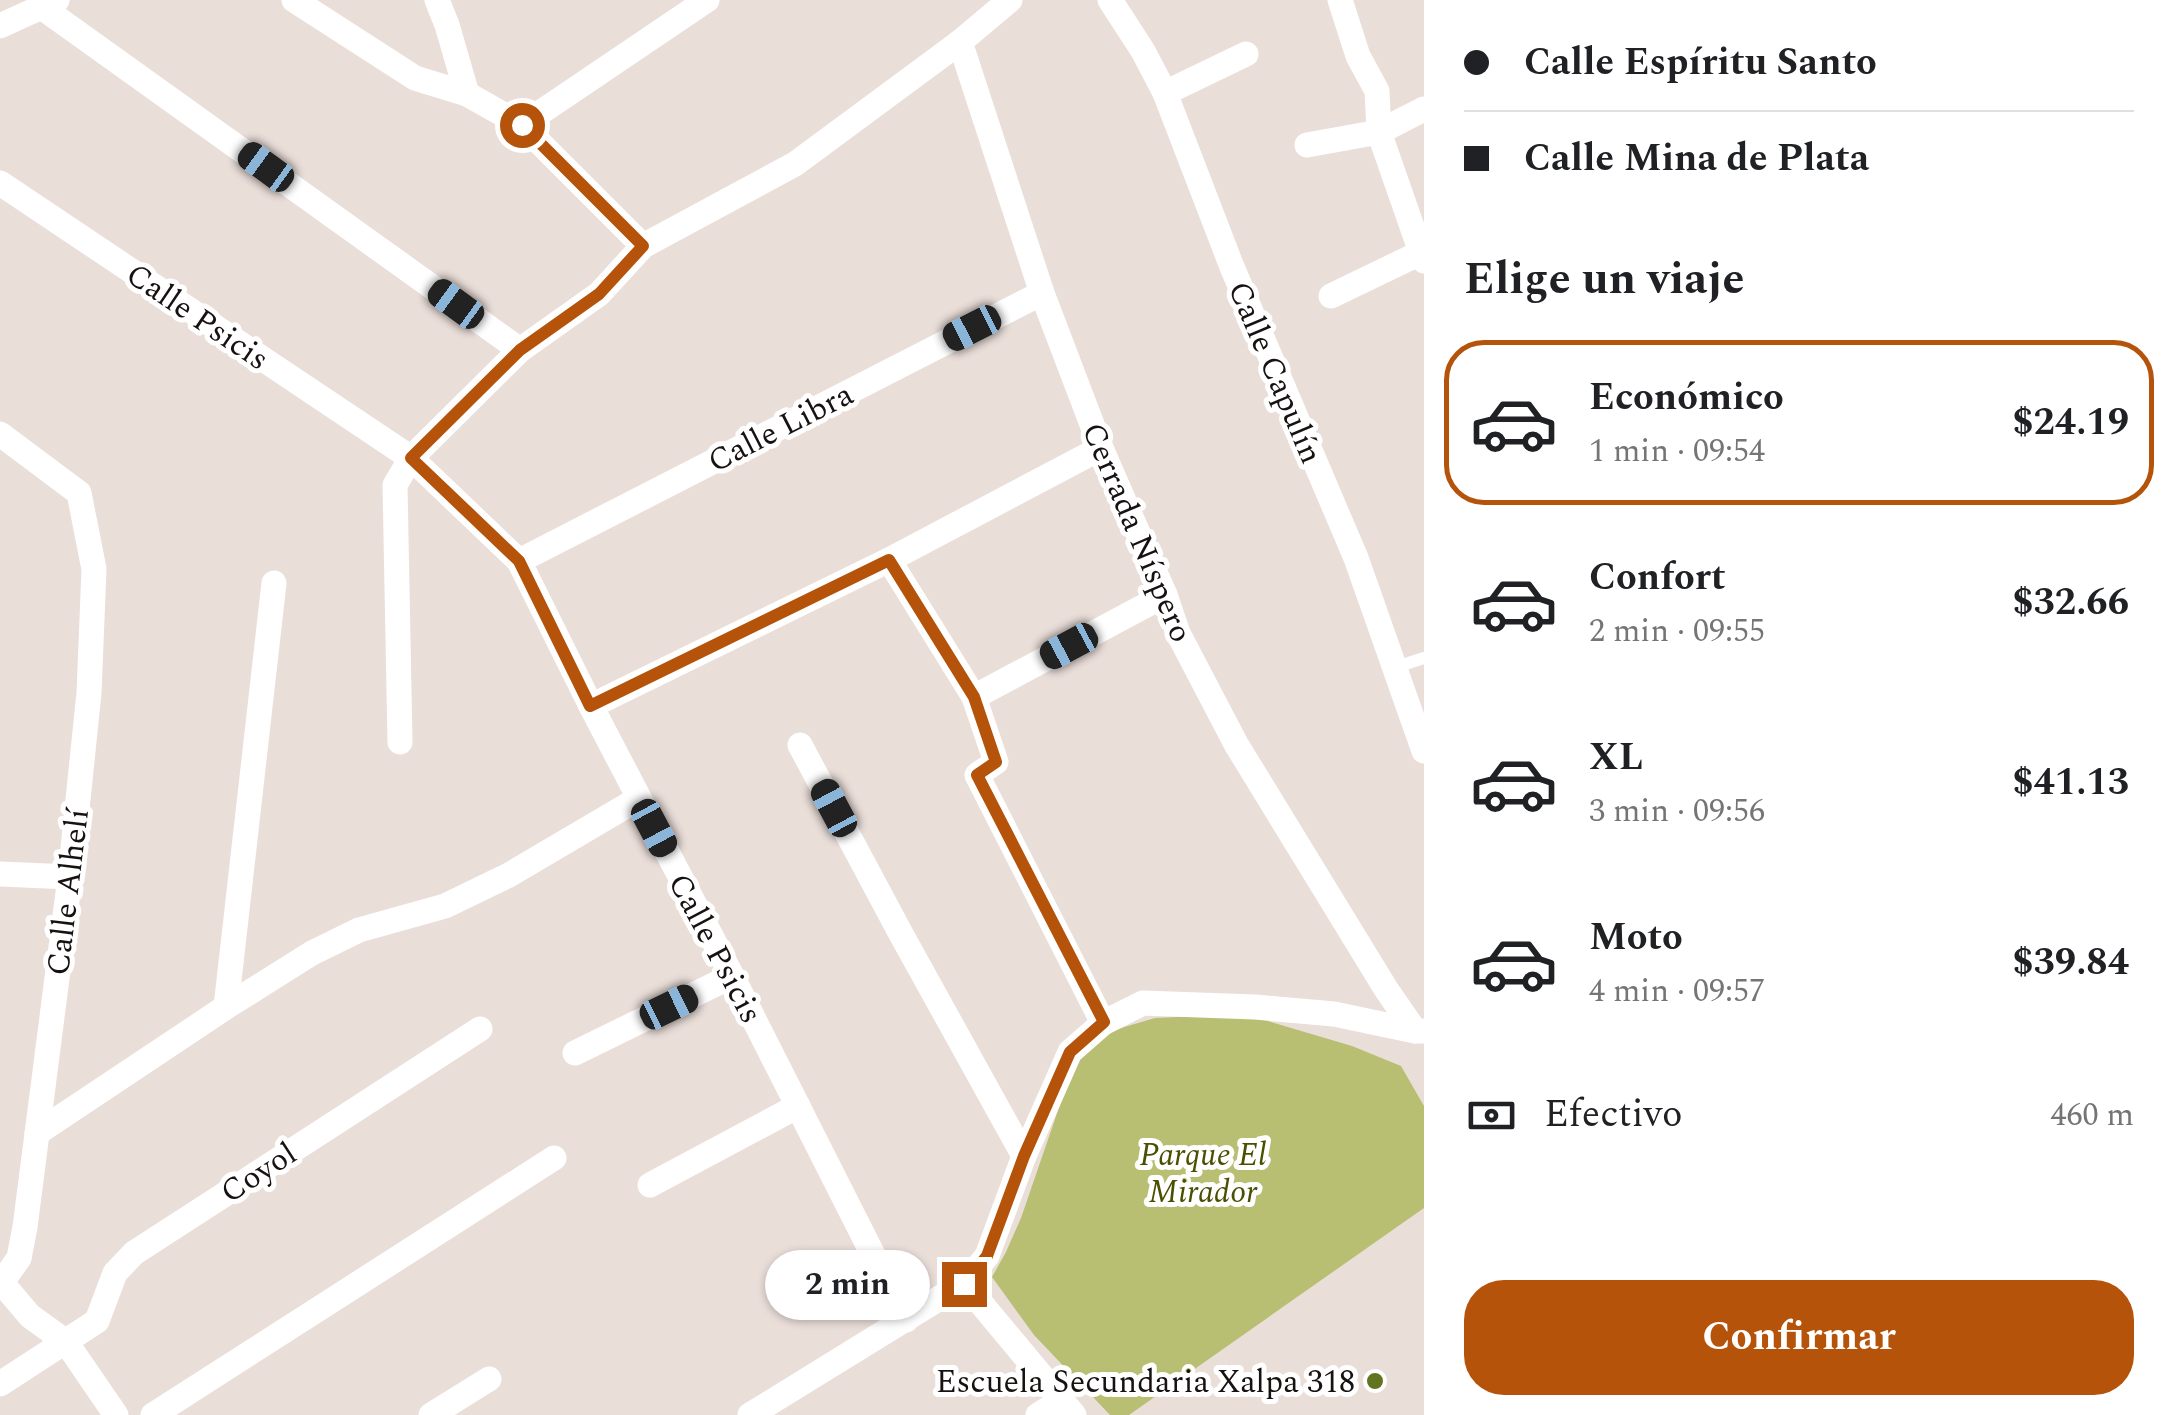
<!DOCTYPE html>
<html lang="es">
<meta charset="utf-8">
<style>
:root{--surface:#fff;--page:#f6f6f6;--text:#202124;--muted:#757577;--line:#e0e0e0;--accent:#b45309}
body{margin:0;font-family:Spectral,serif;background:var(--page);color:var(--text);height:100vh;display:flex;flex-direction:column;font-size:38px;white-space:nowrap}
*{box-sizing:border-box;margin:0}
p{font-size:32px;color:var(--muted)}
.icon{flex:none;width:55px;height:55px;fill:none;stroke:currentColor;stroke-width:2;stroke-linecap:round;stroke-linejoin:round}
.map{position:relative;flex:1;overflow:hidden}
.sheet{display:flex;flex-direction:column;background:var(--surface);width:750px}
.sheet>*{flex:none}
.guide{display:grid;align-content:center;height:220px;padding:0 40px;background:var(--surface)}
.end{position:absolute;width:45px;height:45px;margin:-22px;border:12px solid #b45309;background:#fff;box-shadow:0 0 0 5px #fff}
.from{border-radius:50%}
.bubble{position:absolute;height:70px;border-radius:35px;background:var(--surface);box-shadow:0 2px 8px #0004;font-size:32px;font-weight:700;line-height:70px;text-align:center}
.car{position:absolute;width:30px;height:60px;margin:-30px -15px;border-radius:12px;box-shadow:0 0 8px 2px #0007;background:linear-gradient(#222 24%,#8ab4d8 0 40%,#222 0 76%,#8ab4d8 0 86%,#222 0)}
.guide b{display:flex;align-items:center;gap:35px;height:95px;font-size:38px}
.guide b+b{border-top:2px solid var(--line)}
.guide i{width:25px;height:25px;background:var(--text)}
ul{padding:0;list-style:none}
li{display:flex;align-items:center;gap:30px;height:165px;margin:0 20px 15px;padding:0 20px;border:5px solid transparent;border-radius:40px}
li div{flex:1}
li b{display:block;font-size:38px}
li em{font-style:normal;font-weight:700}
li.current{border-color:var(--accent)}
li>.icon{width:90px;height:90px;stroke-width:1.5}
h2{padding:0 40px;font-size:45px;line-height:120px}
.pay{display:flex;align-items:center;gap:25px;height:110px;padding:0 40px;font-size:38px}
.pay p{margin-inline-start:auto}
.button{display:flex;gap:20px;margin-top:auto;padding:20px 40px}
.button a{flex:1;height:115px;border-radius:40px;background:var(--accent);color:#fff;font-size:40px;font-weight:700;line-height:115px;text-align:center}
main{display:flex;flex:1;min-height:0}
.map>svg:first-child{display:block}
.green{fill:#b8bf73}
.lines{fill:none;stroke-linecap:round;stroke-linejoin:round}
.service{stroke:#fff;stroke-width:12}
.minor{stroke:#fff;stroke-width:25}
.route{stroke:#b45309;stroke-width:12}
.poi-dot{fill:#637421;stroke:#fff;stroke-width:4}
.labels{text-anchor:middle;stroke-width:10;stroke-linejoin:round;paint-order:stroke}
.street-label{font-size:32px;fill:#171211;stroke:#fff}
.park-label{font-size:32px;font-style:italic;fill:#4b4f00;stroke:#fff}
.poi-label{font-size:32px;fill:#171211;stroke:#fff;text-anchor:end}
</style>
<main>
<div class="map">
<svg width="1424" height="1415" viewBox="0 0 1424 1415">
<rect width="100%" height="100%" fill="#eaded9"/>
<polygon class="green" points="1244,1014 1352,1046 1401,1066 1424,1106 1424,1208 1129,1415 1110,1415 1034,1335 992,1277 1006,1252 1021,1218 1075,1061 1104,1033 1155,1018"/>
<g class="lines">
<polyline class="service" points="1396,667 1424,658"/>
<g class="minor">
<polyline points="294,0 415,78 467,94 522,125 643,246"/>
<polyline points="437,0 447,25 467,94"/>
<polyline points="1110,0 1143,51 1165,93 1232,267 1356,558 1424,751"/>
<polyline points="1340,0 1358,56 1377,91 1379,132 1424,261"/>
<polyline points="43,8 520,350"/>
<polyline points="0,26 57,0"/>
<polyline points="960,42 1042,293 1101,448 1165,595 1178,633 1236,744 1386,989 1415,1031"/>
<polyline points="1165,93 1246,54"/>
<polyline points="522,125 707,0"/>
<polyline points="1307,145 1379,132 1424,109"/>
<polyline points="0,183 411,458 519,561 591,706 732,976 906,1320"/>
<polyline points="1331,296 1420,253"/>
<polyline points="0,434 79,493 94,569 89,693 70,877 25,1227 19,1258 0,1285"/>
<polyline points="889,560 974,697 996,762 977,775 1103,1023"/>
<polyline points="519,561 1042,293"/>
<polyline points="974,697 1165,595"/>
<polyline points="591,706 889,560 1101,448"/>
<polyline points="400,742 395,485 411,458 520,350 599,294 643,246 795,164 960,42 1010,0"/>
<polyline points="800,745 901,934 1024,1156"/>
<polyline points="0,874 70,877"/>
<polyline points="226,1007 274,583"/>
<polyline points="575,1053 732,976"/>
<polyline points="37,1133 226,1007 312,953 359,930 445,906 509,875 638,799"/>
<polyline points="650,1185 798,1106"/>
<polyline points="2,1283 30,1316 66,1342 116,1415"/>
<polyline points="964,1283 1074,1415"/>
<polyline points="0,1384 97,1321 115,1273 134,1253 480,1029"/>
<polyline points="153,1415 554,1158"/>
<polyline points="431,1415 489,1379"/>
<polyline points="750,1415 964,1283 987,1256 1024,1156 1070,1052 1103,1023 1143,1003 1255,1007 1334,1014 1415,1031 1424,1031"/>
<polyline points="1038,1415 1062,1400"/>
</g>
</g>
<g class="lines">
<polyline class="route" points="522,125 643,246 599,294 520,350 411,458 519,561 590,706 889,560 974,697 996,762 977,775 1104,1022 1070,1052 1024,1156 987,1256 964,1284"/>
</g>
<circle class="poi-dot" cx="1375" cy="1381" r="10"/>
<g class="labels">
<g class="street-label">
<text transform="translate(198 316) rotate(34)" y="11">Calle Psicis</text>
<text transform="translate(1276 372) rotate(67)" y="11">Calle Capulín</text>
<text transform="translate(780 427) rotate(-27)" y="11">Calle Libra</text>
<text transform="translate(1138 532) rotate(67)" y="11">Cerrada Níspero</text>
<text transform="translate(67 892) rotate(-83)" y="11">Calle Alhelí</text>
<text transform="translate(716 948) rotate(62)" y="11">Calle Psicis</text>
<text transform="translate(258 1172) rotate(-33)" y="11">Coyol</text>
</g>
<g class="park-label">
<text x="1203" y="1165">Parque El<tspan x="1203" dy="37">Mirador</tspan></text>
</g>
<g class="poi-label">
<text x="1355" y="1392">Escuela Secundaria Xalpa 318</text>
</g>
</g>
</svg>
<i class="end from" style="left:522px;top:125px"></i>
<i class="end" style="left:964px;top:1284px"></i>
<div class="bubble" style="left:765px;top:1250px;width:165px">2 min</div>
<i class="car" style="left:266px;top:167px;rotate:306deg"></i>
<i class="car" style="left:456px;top:304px;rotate:306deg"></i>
<i class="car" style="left:972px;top:328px;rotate:243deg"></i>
<i class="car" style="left:1069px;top:646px;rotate:242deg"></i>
<i class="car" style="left:834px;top:808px;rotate:332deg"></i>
<i class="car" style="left:654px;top:828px;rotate:152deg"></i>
<i class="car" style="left:669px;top:1007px;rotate:64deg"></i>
</div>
<section class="sheet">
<div class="guide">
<b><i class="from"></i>Calle Espíritu Santo</b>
<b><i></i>Calle Mina de Plata</b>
</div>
<h2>Elige un viaje</h2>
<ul>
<li class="current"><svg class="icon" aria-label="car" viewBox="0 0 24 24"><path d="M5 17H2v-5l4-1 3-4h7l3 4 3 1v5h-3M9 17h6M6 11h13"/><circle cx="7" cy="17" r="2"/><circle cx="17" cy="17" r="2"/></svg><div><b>Económico</b><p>1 min · 09:54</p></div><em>$24.19</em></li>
<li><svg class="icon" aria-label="car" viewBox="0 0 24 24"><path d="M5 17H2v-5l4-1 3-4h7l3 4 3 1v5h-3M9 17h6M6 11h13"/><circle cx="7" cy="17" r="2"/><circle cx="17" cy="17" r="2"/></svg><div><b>Confort</b><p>2 min · 09:55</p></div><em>$32.66</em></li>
<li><svg class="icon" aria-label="car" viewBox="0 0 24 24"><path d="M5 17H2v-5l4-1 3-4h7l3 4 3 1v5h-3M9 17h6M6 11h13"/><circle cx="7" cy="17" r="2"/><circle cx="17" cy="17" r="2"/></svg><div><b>XL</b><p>3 min · 09:56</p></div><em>$41.13</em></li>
<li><svg class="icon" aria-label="car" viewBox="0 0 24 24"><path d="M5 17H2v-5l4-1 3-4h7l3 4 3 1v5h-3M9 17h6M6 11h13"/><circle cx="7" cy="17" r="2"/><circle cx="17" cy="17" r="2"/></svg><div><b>Moto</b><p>4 min · 09:57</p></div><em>$39.84</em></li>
</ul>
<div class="pay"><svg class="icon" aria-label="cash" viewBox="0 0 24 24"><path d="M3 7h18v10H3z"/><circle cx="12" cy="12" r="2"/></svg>Efectivo<p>460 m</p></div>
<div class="button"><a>Confirmar</a></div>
</section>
</main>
